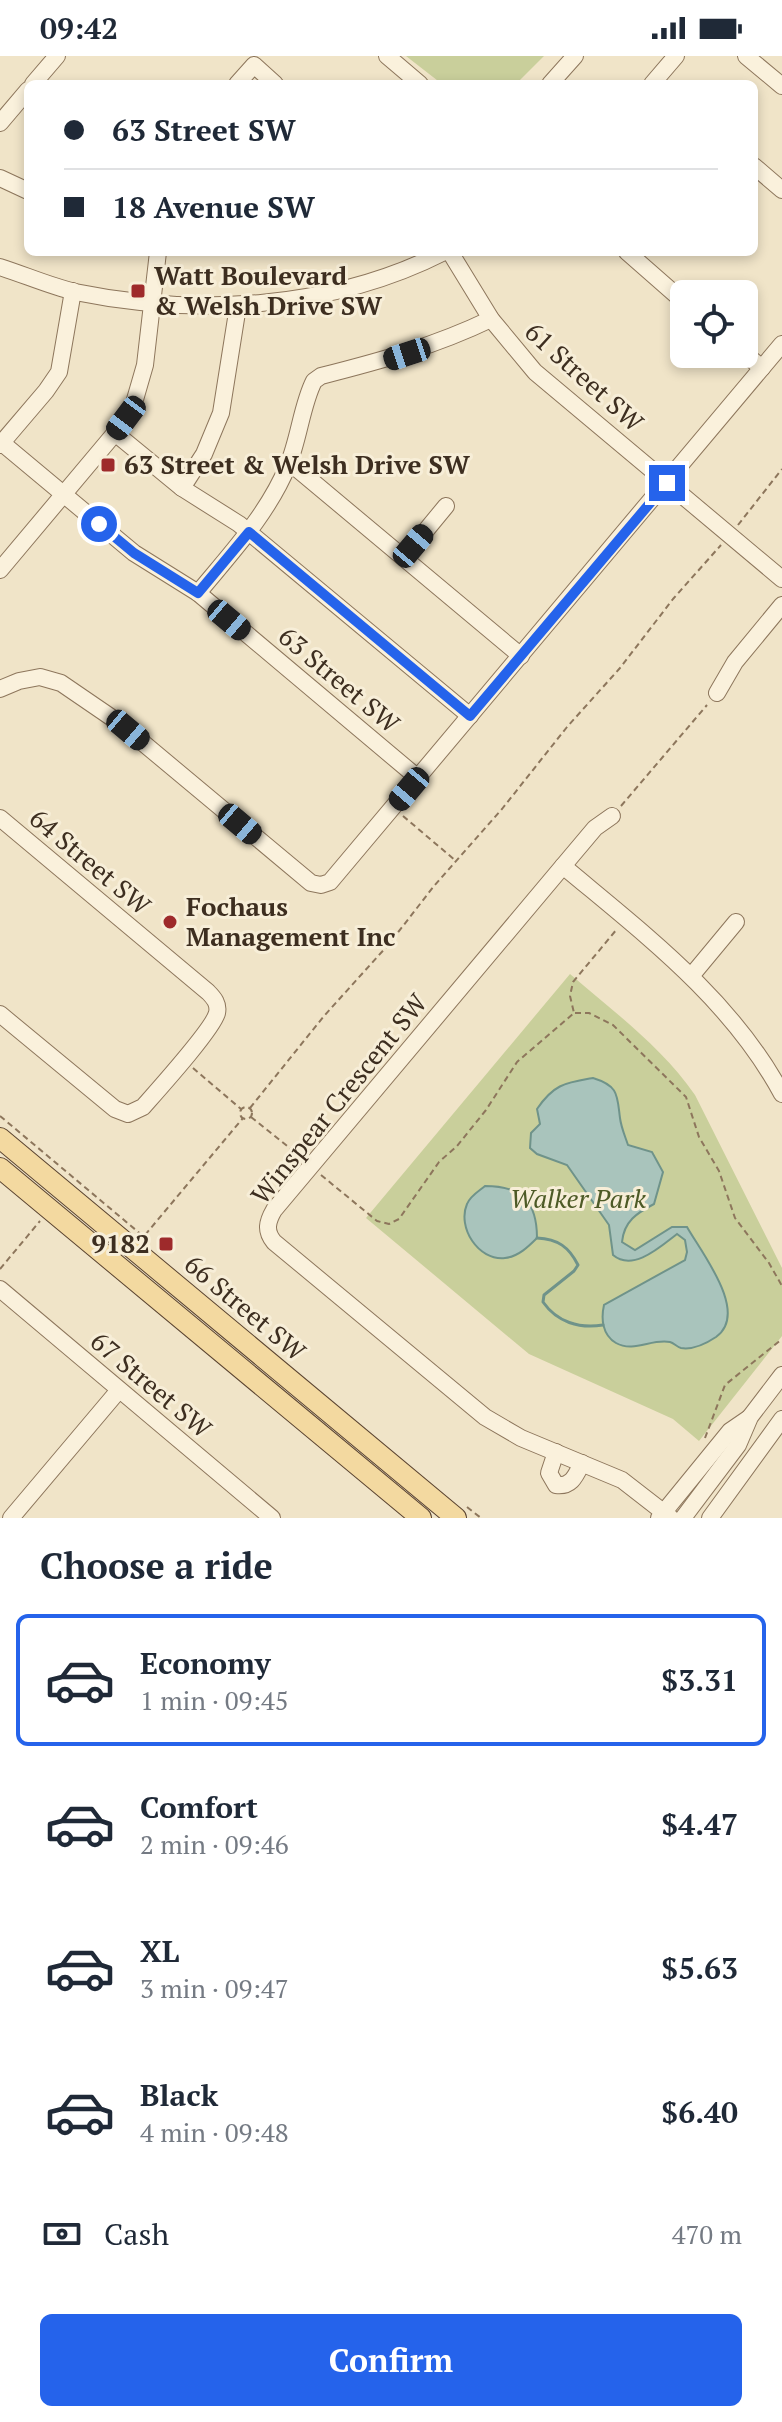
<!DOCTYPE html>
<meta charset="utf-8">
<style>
:root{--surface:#fff;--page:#f6f6f7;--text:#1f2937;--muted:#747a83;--line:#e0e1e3;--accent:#2563eb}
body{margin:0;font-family:"PT Serif",serif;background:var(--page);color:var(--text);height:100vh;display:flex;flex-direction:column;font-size:30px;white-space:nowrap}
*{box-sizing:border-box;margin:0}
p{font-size:26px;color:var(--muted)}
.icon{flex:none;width:44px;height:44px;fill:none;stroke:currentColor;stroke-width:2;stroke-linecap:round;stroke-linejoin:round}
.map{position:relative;height:1462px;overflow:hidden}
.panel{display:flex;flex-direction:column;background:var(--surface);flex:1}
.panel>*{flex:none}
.top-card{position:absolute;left:24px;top:24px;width:734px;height:176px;border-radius:12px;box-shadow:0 4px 12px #0003;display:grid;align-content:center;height:176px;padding:0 40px;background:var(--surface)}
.fabs{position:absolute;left:670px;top:224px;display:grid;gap:16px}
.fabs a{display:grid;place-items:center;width:88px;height:88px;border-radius:12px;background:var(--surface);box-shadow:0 4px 12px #0003;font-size:40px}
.end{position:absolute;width:36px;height:36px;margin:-18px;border:10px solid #2563eb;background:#fff;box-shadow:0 0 0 4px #fff}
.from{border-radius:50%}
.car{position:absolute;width:24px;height:48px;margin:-24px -12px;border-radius:10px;box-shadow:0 0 6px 2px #0007;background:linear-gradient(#222 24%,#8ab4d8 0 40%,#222 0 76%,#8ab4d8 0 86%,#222 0)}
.top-card b{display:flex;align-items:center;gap:28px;height:76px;font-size:30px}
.top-card b+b{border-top:2px solid var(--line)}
.top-card i{width:20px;height:20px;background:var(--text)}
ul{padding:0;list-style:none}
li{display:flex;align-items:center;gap:24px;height:132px;margin:0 16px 12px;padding:0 24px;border:4px solid transparent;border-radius:12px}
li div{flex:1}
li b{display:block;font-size:30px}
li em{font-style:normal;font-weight:700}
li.on{border-color:var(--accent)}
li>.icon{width:72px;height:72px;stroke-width:1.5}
h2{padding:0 40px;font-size:36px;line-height:96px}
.pay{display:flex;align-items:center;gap:20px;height:88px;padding:0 40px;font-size:30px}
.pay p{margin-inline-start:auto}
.button{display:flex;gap:16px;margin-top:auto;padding:16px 40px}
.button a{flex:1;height:92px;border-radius:12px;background:var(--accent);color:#fff;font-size:32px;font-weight:700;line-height:92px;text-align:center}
.status{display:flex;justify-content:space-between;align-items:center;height:56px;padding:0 40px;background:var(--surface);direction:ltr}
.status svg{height:22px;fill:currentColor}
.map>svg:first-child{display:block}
.green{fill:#c9cf9b}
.water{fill:#a9c4bc;stroke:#6f938a;stroke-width:2}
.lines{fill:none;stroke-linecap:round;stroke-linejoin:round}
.stream{stroke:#6f938a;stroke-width:3}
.minor-casing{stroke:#8d765c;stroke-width:18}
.major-casing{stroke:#5b4430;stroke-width:22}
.path{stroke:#8d765c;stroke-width:2;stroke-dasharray:6 4;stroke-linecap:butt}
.minor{stroke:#faf1dc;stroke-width:16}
.major{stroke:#f3d9a0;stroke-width:20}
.route{stroke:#2563eb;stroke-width:10}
.poi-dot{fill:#9e2a2b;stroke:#f7eed8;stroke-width:3}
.labels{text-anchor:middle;stroke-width:6;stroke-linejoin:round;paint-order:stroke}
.poi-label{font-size:26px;font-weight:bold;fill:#3d2e20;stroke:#f7eed8;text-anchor:start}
.street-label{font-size:26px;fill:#3d2e20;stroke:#f7eed8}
.park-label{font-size:26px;font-style:italic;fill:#4d5a26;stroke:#f7eed8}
</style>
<div class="status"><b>09:42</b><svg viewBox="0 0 49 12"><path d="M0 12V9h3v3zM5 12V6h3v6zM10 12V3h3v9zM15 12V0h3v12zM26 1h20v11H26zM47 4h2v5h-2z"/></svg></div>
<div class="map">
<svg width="782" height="1462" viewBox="0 0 782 1462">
<rect width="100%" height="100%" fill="#f0e4c8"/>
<g class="green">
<polygon points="406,0 544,0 516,28 442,28"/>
<path d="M570,918C614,956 662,991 695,1039L782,1212V1280L699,1385L673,1363L529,1298L366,1162Z"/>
</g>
<g class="water">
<path d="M593,1022C619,1030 617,1039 620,1062C621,1071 625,1080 628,1089L652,1096L663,1116L654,1148C637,1157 624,1165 622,1186L635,1194L672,1171H687C701,1196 750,1257 716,1281C707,1287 693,1294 681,1292C677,1291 674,1287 670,1286C652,1282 634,1297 616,1287C602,1279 601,1262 604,1249L685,1204L687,1196L685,1184L677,1178C660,1191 633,1216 613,1199L609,1169L567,1109L537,1098L530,1092L531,1077L540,1068L537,1053C554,1028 565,1027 593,1022Z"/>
<path d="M485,1130C521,1130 537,1145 537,1182C529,1190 518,1201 505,1202C478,1205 457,1171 467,1148C470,1140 479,1135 485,1130Z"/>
</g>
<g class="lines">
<path class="stream" d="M537,1182C558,1183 569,1191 578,1209L574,1215L544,1239L543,1246C557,1266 579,1273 603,1269"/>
<defs>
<g id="minor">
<polyline points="387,0 420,28"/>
<polyline points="746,0 782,30"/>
<polyline points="33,28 57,0"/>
<polyline points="237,28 254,9 275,28"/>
<polyline points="550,28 575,0"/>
<polyline points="652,28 676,0"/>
<polyline points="0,67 28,34"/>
<polyline points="754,110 782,134"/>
<polyline points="0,122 28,135"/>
<polyline points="450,196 491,263 535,316 782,523"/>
<polyline points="627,196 684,246"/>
<path d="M0,211C25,219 50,230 75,236C197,261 332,253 444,196"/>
<polyline points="744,297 762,312"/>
<polyline points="115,377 182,432 239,468 470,660"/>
<polyline points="2,387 134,497 198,537 418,722"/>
<polyline points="0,389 46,335 59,316 73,235"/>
<polyline points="289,406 521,600"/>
<polyline points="182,432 204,398 221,357 238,250"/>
<polyline points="404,501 446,450"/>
<polyline points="0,514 115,377 134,347 145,309 158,196"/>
<path d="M198,537C231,497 268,458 288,409C299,383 302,348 314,325L321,320C380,305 435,290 491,263"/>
<polyline points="0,633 19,625 40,621 61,627 118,666 311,827 321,829 330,826 782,288"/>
<polyline points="717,637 735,606 782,549"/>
<path d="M0,762L208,936C214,942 219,948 217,957C213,973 157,1035 143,1051L128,1058L115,1053L0,958"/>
<polyline points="563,810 595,772 612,760"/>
<polyline points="692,919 736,866"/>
<polyline points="0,1233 272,1462"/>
<path d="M556,1396L549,1417L556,1429C572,1431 576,1419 582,1407"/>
<polyline points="11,1462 119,1334"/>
<polyline points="659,1462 730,1375 749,1362"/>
<path d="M671,1462L622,1424L521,1382L485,1361L274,1186C265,1175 267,1166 274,1154L563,810C644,878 731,943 782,1038"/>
<polyline points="683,1462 738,1389 750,1361 782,1319"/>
<polyline points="710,1462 782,1363"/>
</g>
<g id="major">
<polyline points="0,1082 456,1462"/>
<polyline points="0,1112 421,1462"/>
</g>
</defs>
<use href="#minor" class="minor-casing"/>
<use href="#major" class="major-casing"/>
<g class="path">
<polyline points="738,469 782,413"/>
<polyline points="621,750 707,649"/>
<polyline points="403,760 456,805"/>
<polyline points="575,957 589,957 613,969 686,1041 699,1081 719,1115 735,1162 769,1207 782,1230"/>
<polyline points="193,1012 241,1053"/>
<circle cx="246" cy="1057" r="6"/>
<polyline points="250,1052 324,960 389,888 434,830 502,753 567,671 620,612 673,543 721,489"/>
<polyline points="0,1060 149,1185"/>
<polyline points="251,1061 301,1101"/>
<polyline points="321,1119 377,1165 389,1168 399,1163 439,1106 457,1090 486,1054 517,1006 574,957 570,940 573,926 617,873"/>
<polyline points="145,1179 243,1062"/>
<polyline points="0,1213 40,1165"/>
<polyline points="705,1382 725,1329 782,1283"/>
<polyline points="467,1451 481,1462"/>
</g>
<use href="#minor" class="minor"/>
<use href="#major" class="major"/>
</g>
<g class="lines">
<polyline class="route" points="99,468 134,497 198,537 249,476 470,660 667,427"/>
</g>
<g class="poi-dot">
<rect x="130" y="227" width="16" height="16" rx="4"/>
<rect x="100" y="401" width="16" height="16" rx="4"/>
<circle cx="170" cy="866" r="8"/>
<rect x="158" y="1180" width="16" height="16" rx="4"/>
</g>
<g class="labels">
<g class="poi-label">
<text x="154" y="229">Watt Boulevard<tspan x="154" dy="30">&amp; Welsh Drive SW</tspan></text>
<text x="124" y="418">63 Street &amp; Welsh Drive SW</text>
<text x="186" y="860">Fochaus<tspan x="186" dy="30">Management Inc</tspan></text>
<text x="150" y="1197" text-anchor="end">9182</text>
</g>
<g class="street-label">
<text transform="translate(584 321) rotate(42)" y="9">61 Street SW</text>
<text transform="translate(339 624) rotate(40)" y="9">63 Street SW</text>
<text transform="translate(90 806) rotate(40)" y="9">64 Street SW</text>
<text transform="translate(339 1043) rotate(-51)" y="9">Winspear Crescent SW</text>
<text transform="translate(245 1252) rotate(40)" y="9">66 Street SW</text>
<text transform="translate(151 1329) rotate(40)" y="9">67 Street SW</text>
</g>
<g class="park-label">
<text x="578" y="1152">Walker Park</text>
</g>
</g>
</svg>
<div class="fabs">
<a><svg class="icon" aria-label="locate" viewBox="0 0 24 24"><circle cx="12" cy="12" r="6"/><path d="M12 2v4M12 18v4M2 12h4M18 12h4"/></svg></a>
</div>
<i class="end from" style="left:99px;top:468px"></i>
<i class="end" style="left:667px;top:427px"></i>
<i class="car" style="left:407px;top:298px;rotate:252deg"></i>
<i class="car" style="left:126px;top:362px;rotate:217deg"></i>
<i class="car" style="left:413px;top:490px;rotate:40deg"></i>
<i class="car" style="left:229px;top:564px;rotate:130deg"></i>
<i class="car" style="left:128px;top:674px;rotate:130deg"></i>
<i class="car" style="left:409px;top:733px;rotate:220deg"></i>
<i class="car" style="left:240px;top:768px;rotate:130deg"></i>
<div class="top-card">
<b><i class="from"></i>63 Street SW</b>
<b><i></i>18 Avenue SW</b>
</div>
</div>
<section class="panel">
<h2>Choose a ride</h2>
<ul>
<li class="on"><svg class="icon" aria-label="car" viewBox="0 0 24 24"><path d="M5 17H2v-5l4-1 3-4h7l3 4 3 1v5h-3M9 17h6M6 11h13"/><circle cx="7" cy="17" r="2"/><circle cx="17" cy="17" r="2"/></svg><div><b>Economy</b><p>1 min · 09:45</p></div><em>$3.31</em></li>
<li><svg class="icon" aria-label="car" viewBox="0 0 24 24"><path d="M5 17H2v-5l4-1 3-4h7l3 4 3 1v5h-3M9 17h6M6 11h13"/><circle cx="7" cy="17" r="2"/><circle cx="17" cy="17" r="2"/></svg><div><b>Comfort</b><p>2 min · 09:46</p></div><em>$4.47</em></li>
<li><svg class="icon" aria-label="car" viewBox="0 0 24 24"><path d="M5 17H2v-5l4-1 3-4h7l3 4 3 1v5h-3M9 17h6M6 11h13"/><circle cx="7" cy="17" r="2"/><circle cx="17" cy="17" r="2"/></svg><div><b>XL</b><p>3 min · 09:47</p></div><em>$5.63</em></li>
<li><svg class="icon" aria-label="car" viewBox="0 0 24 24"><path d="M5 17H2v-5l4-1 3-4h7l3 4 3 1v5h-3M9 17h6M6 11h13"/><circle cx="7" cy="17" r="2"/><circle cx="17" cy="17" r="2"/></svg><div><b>Black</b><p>4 min · 09:48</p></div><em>$6.40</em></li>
</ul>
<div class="pay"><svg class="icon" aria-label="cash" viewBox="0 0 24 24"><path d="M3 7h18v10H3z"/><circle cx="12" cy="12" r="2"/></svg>Cash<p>470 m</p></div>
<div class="button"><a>Confirm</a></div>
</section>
